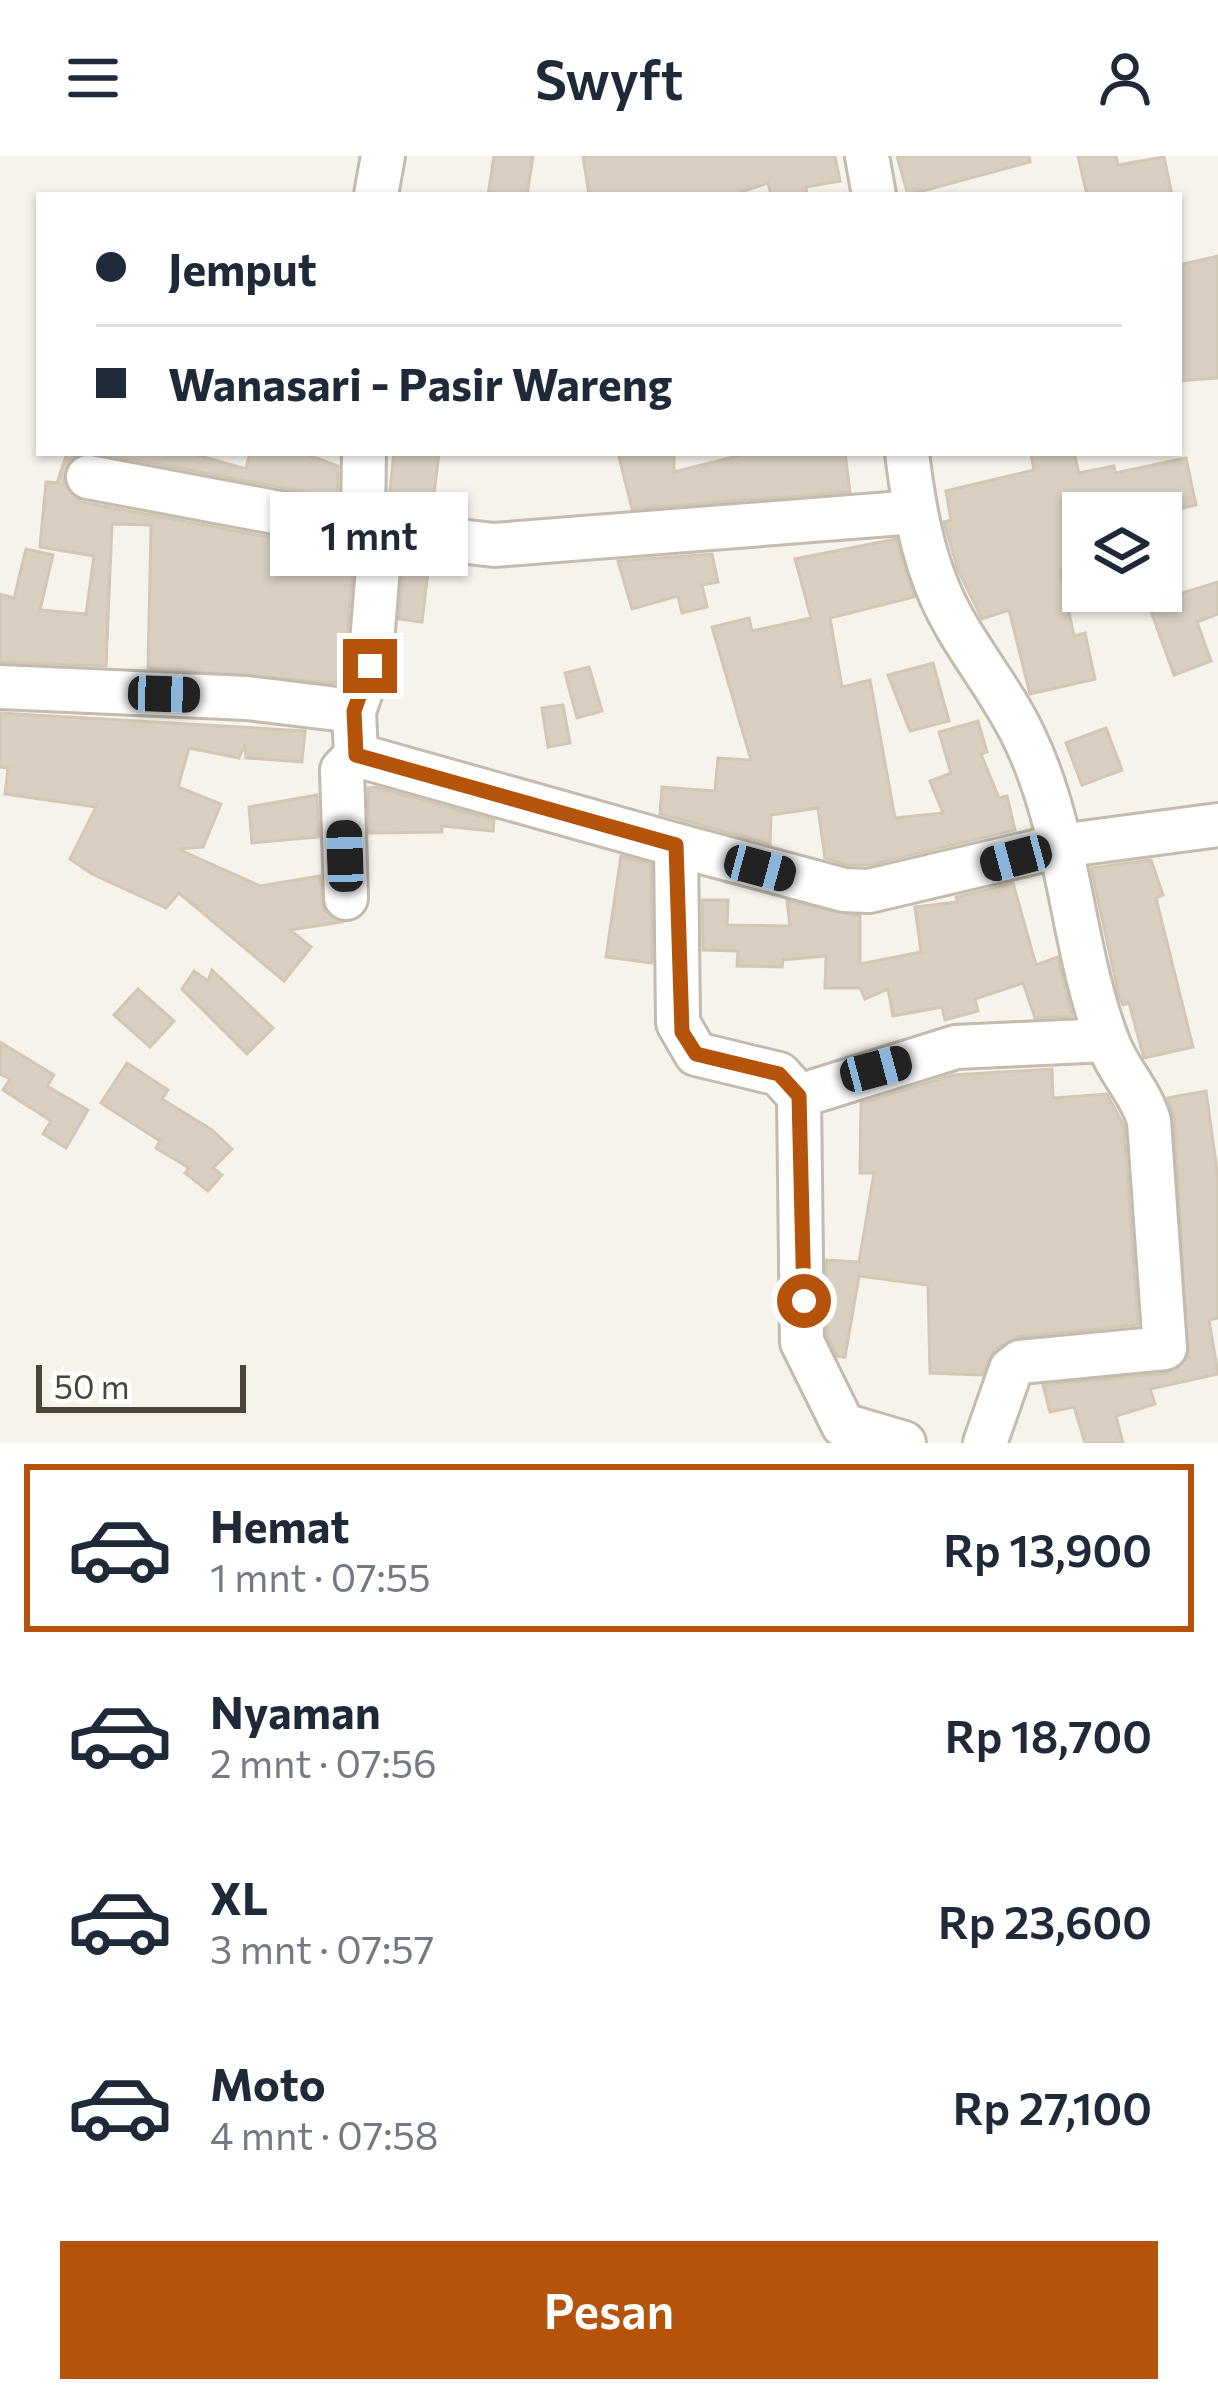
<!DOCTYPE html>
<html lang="id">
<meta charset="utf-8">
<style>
:root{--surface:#fff;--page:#f2f2f3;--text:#1f2937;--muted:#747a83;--line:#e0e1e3;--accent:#b45309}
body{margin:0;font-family:Commissioner,sans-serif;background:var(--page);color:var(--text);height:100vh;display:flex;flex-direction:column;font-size:45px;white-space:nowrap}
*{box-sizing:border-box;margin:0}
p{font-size:39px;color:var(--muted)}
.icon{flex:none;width:66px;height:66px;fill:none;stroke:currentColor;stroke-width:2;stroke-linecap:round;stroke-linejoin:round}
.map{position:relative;height:1287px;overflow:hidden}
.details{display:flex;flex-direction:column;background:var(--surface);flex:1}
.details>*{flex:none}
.top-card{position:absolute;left:36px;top:36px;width:1146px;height:264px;border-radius:0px;box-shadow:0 3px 9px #0004;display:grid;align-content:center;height:264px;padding:0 60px;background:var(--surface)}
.fabs{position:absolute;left:1062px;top:336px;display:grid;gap:24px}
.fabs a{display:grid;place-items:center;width:120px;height:120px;border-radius:0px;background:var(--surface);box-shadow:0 3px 9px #0004;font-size:60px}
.scale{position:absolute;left:36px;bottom:30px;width:210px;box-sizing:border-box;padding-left:12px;border:6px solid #4b4439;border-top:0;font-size:33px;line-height:42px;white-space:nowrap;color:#4b4439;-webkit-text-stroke:9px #fff;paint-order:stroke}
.end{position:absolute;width:54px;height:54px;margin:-27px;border:15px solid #b45309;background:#fff;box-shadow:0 0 0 6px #fff}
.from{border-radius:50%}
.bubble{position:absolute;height:84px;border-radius:0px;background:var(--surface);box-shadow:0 3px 9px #0004;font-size:39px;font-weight:600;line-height:84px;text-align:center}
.car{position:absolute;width:36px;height:72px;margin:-36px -18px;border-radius:15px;box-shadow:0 0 9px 3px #0007;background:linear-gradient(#222 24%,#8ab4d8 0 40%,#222 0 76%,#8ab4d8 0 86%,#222 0)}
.top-card b{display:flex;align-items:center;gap:42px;height:114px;font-size:45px}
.top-card b+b{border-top:3px solid var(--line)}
.top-card i{width:30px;height:30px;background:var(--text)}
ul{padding:21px 0 0;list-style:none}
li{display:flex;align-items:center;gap:36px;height:168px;margin:0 24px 18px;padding:0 36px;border:6px solid transparent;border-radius:0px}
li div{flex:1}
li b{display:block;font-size:45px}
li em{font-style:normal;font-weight:600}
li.current{border-color:var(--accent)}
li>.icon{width:108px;height:108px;stroke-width:1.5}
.button{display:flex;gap:24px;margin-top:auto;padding:24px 60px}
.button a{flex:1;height:138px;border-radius:0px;background:var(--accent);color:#fff;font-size:48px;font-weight:600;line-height:138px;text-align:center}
header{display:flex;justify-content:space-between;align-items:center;height:156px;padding:0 60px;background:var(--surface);font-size:54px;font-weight:600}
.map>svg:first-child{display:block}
.building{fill:#d8cfc1;stroke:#d3c7b4;stroke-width:3}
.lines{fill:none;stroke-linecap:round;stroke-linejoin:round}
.minor-casing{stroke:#c2bbae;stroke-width:48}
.minor{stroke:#fff;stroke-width:42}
.route{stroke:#b45309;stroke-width:15}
</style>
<header><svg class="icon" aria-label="menu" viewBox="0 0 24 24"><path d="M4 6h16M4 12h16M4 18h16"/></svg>Swyft<svg class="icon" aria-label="person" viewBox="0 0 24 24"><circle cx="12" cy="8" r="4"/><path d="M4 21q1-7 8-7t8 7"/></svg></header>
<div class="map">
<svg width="1218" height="1287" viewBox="0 0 1218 1287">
<rect width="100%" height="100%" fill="#f6f3ec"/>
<g class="building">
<polygon points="494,0 533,0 527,39 488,39"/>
<polygon points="583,0 835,0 840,25 806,31 807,39 771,39 768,27 732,39 589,39"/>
<polygon points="897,0 1029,0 1030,6 908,39"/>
<polygon points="1078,0 1116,0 1118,9 1164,1 1172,39 1087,39"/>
<polygon points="1218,100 1218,222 1179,225 1179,109"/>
<polygon points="67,297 80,297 68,305 64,328 82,346 354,397 345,505 337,527 148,512 151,369 112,368 106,510 0,506 0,438 14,442 26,393 53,399 40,454 86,458 94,400 40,391 46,326 57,327"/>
<polygon points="98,297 190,297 246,313 250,297 303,297 338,310 338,342"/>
<polygon points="394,297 439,297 433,346 389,342"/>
<polygon points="618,297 674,297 674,316 749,297 845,297 850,336 632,353"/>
<polygon points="1031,297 1074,297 1079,317 1114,310 1115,317 1186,302 1196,349 1158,357 1083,357 1083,411 1060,413 1074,480 1085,477 1095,523 1030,538 1009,454 982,463 958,414 944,366 951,364 946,335 1034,314"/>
<polygon points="896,383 914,441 830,462 842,531 870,524 895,662 943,657 930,625 951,617 939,576 978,565 987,596 981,598 999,642 1007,640 1015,674 869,709 848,709 825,702 818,652 771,659 770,688 660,658 662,631 715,635 718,602 751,604 712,471 749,462 752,475 811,462 795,403"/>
<polygon points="712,398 718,426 702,429 707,451 682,457 678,440 632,453 618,405"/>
<polygon points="1168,398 1179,438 1218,426 1218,458 1197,466 1211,505 1174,519 1151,455 1161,451 1161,399"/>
<polygon points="404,404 429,407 422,466 399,463"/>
<polygon points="933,507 949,565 910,575 888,519"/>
<polygon points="589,511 602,555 577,562 565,517"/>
<polygon points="563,549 570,587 548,591 542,552"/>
<polygon points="0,557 305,575 302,606 246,602 245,588 239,602 189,592 178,631 221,648 203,691 178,693 260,730 320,720 324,754 341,766 290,774 311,791 284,825 179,737 166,752 92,718 70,703 96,651 5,638 8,612 0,611"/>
<polygon points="1106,572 1122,614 1082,629 1066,587"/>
<polygon points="376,631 494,664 493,675 442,670 442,676 369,677 368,632"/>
<polygon points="317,639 319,681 252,687 249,651"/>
<polygon points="621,700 651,708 652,807 606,801"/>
<polygon points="1151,704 1163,739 1156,742 1193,891 1144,902 1129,847 1123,849 1119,840 1091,712"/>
<polygon points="1013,727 1036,809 1058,801 1072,860 1035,862 1023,827 975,843 978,855 945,864 942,851 893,860 888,833 865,843 860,832 825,832 826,800 783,804 782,811 737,810 738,795 703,794 702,744 728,744 727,769 790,770 787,745 860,760 860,808 921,796 915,751 957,746 956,741"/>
<polygon points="212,814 273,872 247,898 182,833 194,815 208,825"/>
<polygon points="138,833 174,865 150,891 114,859"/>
<polygon points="0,886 54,919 47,930 88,954 66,992 43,978 51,965 3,934 10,923 0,918"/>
<polygon points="127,907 168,934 162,943 212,974 232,993 213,1012 222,1019 208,1035 185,1017 189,1012 156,992 160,985 101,947"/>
<polygon points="1052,913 1053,942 1107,938 1124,970 1138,1169 1018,1181 994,1194 982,1219 930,1217 928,1129 859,1120 845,1201 837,1200 827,1180 826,1104 859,1106 874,1017 860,1017 861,947 953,919"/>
<polygon points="1206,935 1218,1022 1218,1162 1209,1164 1218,1218 1150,1233 1155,1248 1116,1260 1123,1287 1085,1287 1074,1251 1050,1256 1043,1229 1167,1217 1188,1202 1174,963 1168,942"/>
</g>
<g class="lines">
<defs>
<g id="minor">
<polyline points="867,0 874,39"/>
<polyline points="376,39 383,0"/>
<path d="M907,297C913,345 921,395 941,440C963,490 1002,533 1025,583C1070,677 1071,787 1107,884C1117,914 1140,934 1149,965L1165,1192L1020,1206L1011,1213L985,1287"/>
<polyline points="88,321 381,376 494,389 915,356"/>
<polyline points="0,531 247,542 354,555"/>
<polyline points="356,599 676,689 678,867 696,898 779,918 799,940 802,1186 843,1269 904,1287"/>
<polyline points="676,689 844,734 869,735 1060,690 1218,669"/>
<polyline points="346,742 342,614 356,599 354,555 370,510 381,376 363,363 364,297"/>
<polyline points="799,940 956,891 1107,884"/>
</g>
</defs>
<use href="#minor" class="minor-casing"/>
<use href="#minor" class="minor"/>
</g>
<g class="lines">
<polyline class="route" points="370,510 354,555 356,599 676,689 682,876 696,898 779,918 799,940 804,1145"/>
</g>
</svg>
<div class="fabs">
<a><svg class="icon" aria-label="layers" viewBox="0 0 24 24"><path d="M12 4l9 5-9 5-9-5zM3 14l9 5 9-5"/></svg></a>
</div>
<div class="scale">50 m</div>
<i class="end from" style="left:804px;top:1145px"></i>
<i class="end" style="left:370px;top:510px"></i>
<div class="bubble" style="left:270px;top:336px;width:198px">1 mnt</div>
<i class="car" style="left:164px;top:538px;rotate:92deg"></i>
<i class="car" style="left:345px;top:700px;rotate:358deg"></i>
<i class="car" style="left:1016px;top:702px;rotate:255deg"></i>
<i class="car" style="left:760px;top:712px;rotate:105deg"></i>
<i class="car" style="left:876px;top:913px;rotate:75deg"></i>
<div class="top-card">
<b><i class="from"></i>Jemput</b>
<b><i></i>Wanasari - Pasir Wareng</b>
</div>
</div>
<section class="details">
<ul>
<li class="current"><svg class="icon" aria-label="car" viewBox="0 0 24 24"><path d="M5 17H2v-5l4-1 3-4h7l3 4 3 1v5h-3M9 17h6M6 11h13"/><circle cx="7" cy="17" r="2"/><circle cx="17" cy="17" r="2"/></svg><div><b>Hemat</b><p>1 mnt · 07:55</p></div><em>Rp 13,900</em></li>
<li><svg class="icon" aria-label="car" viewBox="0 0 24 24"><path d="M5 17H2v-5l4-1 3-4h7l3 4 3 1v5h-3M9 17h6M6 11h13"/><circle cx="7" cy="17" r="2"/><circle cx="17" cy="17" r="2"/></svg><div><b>Nyaman</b><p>2 mnt · 07:56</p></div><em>Rp 18,700</em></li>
<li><svg class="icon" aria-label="car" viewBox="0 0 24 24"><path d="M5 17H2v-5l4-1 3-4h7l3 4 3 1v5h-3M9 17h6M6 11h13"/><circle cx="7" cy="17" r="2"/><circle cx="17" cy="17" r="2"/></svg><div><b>XL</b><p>3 mnt · 07:57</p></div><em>Rp 23,600</em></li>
<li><svg class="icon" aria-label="car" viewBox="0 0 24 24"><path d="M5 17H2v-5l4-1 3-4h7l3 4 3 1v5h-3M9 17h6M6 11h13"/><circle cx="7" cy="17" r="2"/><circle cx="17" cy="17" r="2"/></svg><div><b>Moto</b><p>4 mnt · 07:58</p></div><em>Rp 27,100</em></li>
</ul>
<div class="button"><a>Pesan</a></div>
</section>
